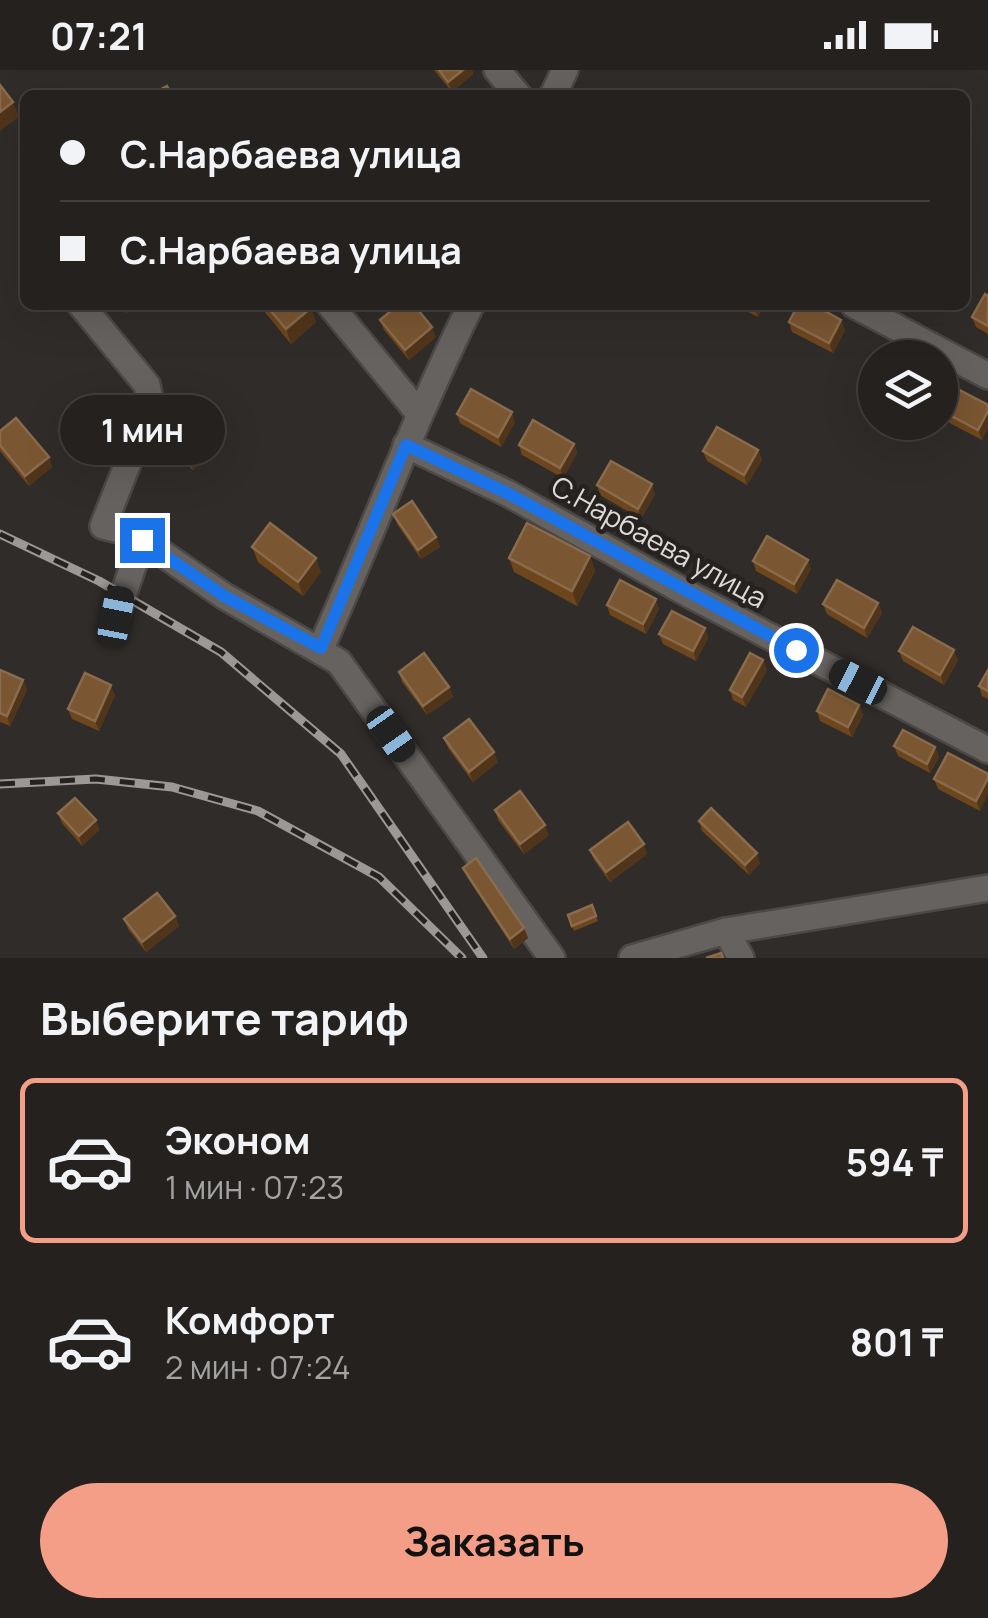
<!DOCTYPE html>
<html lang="ru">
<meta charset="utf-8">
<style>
:root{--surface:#24211f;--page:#2c2928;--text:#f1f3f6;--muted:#a3a3a4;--line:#413e3d;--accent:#f49e88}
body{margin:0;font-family:Manrope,sans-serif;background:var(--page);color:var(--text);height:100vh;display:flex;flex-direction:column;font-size:38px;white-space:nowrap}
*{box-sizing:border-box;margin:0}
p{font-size:32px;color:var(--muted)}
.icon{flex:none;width:55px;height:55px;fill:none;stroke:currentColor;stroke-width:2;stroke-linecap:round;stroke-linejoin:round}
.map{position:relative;height:888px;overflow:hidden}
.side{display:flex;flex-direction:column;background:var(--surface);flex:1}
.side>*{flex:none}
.hud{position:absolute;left:20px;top:20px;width:950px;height:220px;border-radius:15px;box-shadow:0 10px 40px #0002,0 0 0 2px var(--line);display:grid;align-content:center;height:220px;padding:0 40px;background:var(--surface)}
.buttons{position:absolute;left:858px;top:270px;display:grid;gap:20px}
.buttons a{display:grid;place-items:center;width:100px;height:100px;border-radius:50%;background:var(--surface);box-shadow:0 10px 40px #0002,0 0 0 2px var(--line);font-size:50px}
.end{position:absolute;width:45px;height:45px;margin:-22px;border:12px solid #1a73e8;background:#fff;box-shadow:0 0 0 5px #fff}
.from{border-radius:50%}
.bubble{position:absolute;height:70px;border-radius:35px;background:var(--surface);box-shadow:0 10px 40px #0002,0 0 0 2px var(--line);font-size:32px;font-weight:700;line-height:70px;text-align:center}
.car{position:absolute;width:30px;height:60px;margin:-30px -15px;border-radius:12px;box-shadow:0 0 8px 2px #0007;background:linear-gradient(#222 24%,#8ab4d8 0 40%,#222 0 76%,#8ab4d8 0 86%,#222 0)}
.hud b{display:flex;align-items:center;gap:35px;height:95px;font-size:38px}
.hud b+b{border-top:2px solid var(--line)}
.hud i{width:25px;height:25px;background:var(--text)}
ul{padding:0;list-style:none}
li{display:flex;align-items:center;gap:30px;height:165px;margin:0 20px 15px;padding:0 20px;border:5px solid transparent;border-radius:15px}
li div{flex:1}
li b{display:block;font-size:38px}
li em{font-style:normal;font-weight:700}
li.active{border-color:var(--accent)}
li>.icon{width:90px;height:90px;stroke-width:1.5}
h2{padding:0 40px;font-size:45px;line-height:120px}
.primary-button{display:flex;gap:20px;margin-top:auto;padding:20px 40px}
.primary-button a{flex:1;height:115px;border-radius:60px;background:var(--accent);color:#111;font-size:40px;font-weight:700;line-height:115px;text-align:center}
.status{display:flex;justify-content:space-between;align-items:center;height:70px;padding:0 50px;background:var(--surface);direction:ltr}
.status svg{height:28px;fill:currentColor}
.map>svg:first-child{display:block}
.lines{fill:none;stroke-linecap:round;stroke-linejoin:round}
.minor-casing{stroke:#4b4845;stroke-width:30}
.minor{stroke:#66625f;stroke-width:25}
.rail-casing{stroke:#9b9896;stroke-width:9}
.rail{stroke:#262220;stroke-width:5;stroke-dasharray:15;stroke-linecap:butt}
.wall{fill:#6e461e}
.shaded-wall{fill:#50351a}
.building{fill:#7a5632;stroke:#8a6b4c;stroke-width:2.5}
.route{stroke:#1a73e8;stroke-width:12}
.labels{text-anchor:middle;stroke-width:9;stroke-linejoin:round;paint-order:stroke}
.street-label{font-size:28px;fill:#dddad8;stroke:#262220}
</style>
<div class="status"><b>07:21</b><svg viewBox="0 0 49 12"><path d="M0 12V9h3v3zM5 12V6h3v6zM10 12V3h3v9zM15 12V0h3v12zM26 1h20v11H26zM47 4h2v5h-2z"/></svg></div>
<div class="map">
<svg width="988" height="888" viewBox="0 0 988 888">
<rect width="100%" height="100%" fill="#302c29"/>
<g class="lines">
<defs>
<g id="minor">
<polyline points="497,0 518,25"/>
<polyline points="553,25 565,0"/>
<polyline points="81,235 147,315 151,335 103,456 134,464 224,526 339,592 552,888"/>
<polyline points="330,235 417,341"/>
<polyline points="854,235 988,306"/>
<polyline points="406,375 509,424 692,526 988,680"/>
<polyline points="116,546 142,470"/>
<path d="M321,578C372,464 415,347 471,235"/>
<polyline points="726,861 741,888"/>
<polyline points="632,888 726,861 988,818"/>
</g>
</defs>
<use href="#minor" class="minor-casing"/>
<use href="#minor" class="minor"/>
<defs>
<g id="rail">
<polyline points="0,464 99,511 221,582 341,684 483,888"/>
<polyline points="0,714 96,709 172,717 258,741 379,807 462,888"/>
</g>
</defs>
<use href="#rail" class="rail-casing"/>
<use href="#rail" class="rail"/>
</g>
<g class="wall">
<polygon points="434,0 472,0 473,4 452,22"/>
<polygon points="988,226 988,264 976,257 972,247"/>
<polygon points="259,235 309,235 316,252 291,274"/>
<polygon points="734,235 764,235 758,247"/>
<polygon points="380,250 436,267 409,290 384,260"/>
<polygon points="841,250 845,260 833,283 792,262 789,252"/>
<polygon points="940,335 988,335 988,358 982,370 942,349"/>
<polygon points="457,344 515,352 501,377 460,353"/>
<polygon points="0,361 49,387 52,397 29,416 0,381"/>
<polygon points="163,364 216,377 193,400 166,374"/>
<polygon points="574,374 577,383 563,408 522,385 519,375"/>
<polygon points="758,380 762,390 747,415 707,391 703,381"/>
<polygon points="597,415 655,424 641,449 600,425"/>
<polygon points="393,444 436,467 440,477 421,489 397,454"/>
<polygon points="252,477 321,502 303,526 258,492"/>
<polygon points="590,486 595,501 577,536 514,502 509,488"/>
<polygon points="753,491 811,499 797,524 756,501"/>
<polygon points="878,533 882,543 867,568 827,544 823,534"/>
<polygon points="607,535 659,539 646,564 610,545"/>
<polygon points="705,558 708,568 696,591 663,574 659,564"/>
<polygon points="899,581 958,590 944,615 903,591"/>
<polygon points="763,590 767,600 746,637 733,630 730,620"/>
<polygon points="0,600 23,610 27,620 10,656 0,652"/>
<polygon points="988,600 988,629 982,626 979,616"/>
<polygon points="399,602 449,617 453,627 427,645 402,612"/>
<polygon points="115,625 99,661 72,649 68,639"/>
<polygon points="859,635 863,645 852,667 820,651 817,641"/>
<polygon points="444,668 498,692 473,712 448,678"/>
<polygon points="894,676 935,677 939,687 930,703 898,686"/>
<polygon points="988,704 980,741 938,719 934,709"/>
<polygon points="495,740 549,765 524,784 498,750"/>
<polygon points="58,743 96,750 99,760 82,776 62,753"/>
<polygon points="699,751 760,793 749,805 702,761"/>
<polygon points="644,774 647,784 610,812 594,790 590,780"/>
<polygon points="463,798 524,858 528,868 514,879 467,807"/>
<polygon points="592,835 598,851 574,861 568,845"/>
<polygon points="175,846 179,856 146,882 128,859 124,849"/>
</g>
<g class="shaded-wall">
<polygon points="463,0 472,0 473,4 452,22 448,12"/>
<polygon points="13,32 19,47 0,61 0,42"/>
<polygon points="123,235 137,235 126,244"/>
<polygon points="756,235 764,235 758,247 754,238"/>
<polygon points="311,238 316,252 291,274 286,259"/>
<polygon points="841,250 845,260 833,283 829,273"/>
<polygon points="432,257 436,267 409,290 405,280"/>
<polygon points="988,341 988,358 982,370 978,360"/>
<polygon points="512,342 515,352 501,377 498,367"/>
<polygon points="212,367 216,377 193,400 190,390"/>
<polygon points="574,374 577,383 563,408 560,398"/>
<polygon points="758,380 762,390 747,415 744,405"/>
<polygon points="49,387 52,397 29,416 25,406"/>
<polygon points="652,414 655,424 641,449 638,439"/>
<polygon points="436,467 440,477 421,489 418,480"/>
<polygon points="590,486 595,501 577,536 572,521"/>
<polygon points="316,488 321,502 303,526 298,512"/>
<polygon points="808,490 811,499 797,524 794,514"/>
<polygon points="656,529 659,539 646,564 643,554"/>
<polygon points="878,533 882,543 867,568 864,558"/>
<polygon points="705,558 708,568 696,591 693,581"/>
<polygon points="954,580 958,590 944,615 940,605"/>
<polygon points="763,590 767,600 746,637 742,627"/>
<polygon points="23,610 27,620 10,656 7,646"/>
<polygon points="111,615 115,625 99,661 95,651"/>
<polygon points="449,617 453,627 427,645 423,636"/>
<polygon points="859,635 863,645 852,667 848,657"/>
<polygon points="935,677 939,687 930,703 927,694"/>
<polygon points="494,682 498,692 473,712 469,702"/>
<polygon points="988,708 988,725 980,741 976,731"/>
<polygon points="96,750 99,760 82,776 79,766"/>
<polygon points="545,755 549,765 524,784 520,774"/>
<polygon points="644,774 647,784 610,812 606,802"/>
<polygon points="757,783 760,793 749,805 745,795"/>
<polygon points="175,846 179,856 146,882 142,872"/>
<polygon points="524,858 528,868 514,879 510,869"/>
</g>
<g class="building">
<polygon points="439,0 463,0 448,12"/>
<polygon points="0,15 13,32 0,42"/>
<polygon points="167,16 172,25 150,25"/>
<polygon points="985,224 988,226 988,256 972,247"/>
<polygon points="266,235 309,235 311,238 286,259"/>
<polygon points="398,235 414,235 432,257 405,280 380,250"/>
<polygon points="798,235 814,235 841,250 829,273 789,252"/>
<polygon points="950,315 988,335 988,341 978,360 940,340 940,335"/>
<polygon points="471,319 512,342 498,367 457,344"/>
<polygon points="185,341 212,367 190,390 163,364"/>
<polygon points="16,348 49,387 25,406 0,375 0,361"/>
<polygon points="533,350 574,374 560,398 519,375"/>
<polygon points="717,357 758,380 744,405 703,381"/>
<polygon points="611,391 652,414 638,439 597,415"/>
<polygon points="412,431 436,467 418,480 393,444"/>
<polygon points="270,453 316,488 298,512 252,477"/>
<polygon points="527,453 590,486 572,521 509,488"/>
<polygon points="767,466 808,490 794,514 753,491"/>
<polygon points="620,510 656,529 643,554 607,535"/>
<polygon points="837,510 878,533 864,558 823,534"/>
<polygon points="672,541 705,558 693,581 659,564"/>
<polygon points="913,557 954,580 940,605 899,581"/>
<polygon points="424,583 449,617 423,636 399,602"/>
<polygon points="750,583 763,590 742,627 730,620"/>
<polygon points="0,600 23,610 7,646 0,643"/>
<polygon points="988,600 988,621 979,616"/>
<polygon points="85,603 111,615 95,651 68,639"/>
<polygon points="828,619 859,635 848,657 817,641"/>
<polygon points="469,649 494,682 469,702 444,668"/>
<polygon points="903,660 935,677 927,694 894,676"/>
<polygon points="948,683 988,704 988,708 976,731 934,709"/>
<polygon points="520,721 545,755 520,774 495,740"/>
<polygon points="75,728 96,750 79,766 58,743"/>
<polygon points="711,738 757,783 745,795 699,751"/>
<polygon points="628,752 644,774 606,802 590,780"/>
<polygon points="476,788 524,858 510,869 463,798"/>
<polygon points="157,823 175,846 142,872 124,849"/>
<polygon points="592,835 596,846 572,856 568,845"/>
<polygon points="721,883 723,888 706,888"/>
</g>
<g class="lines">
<polyline class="route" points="142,470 224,526 321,578 406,375 509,424 796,580"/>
</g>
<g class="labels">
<g class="street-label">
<text transform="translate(659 472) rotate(29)" y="10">С.Нарбаева улица</text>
</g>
</g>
</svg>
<div class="buttons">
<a><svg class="icon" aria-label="layers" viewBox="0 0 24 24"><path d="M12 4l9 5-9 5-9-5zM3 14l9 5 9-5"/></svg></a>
</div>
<i class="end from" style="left:796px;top:580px"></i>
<i class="end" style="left:142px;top:470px"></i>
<div class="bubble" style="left:60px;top:325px;width:165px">1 мин</div>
<i class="car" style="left:116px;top:546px;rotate:11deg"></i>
<i class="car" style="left:858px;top:612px;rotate:297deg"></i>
<i class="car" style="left:391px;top:664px;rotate:145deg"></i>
<div class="hud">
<b><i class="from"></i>С.Нарбаева улица</b>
<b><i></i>С.Нарбаева улица</b>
</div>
</div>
<section class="side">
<h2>Выберите тариф</h2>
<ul>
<li class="active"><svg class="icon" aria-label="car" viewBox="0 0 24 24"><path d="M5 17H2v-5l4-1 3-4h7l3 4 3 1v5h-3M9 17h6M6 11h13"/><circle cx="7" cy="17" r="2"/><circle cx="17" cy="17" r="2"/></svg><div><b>Эконом</b><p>1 мин · 07:23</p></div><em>594 ₸</em></li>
<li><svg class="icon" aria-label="car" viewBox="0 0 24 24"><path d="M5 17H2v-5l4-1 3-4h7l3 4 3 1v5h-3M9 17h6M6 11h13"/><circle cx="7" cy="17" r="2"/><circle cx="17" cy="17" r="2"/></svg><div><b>Комфорт</b><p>2 мин · 07:24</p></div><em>801 ₸</em></li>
</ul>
<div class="primary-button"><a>Заказать</a></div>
</section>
